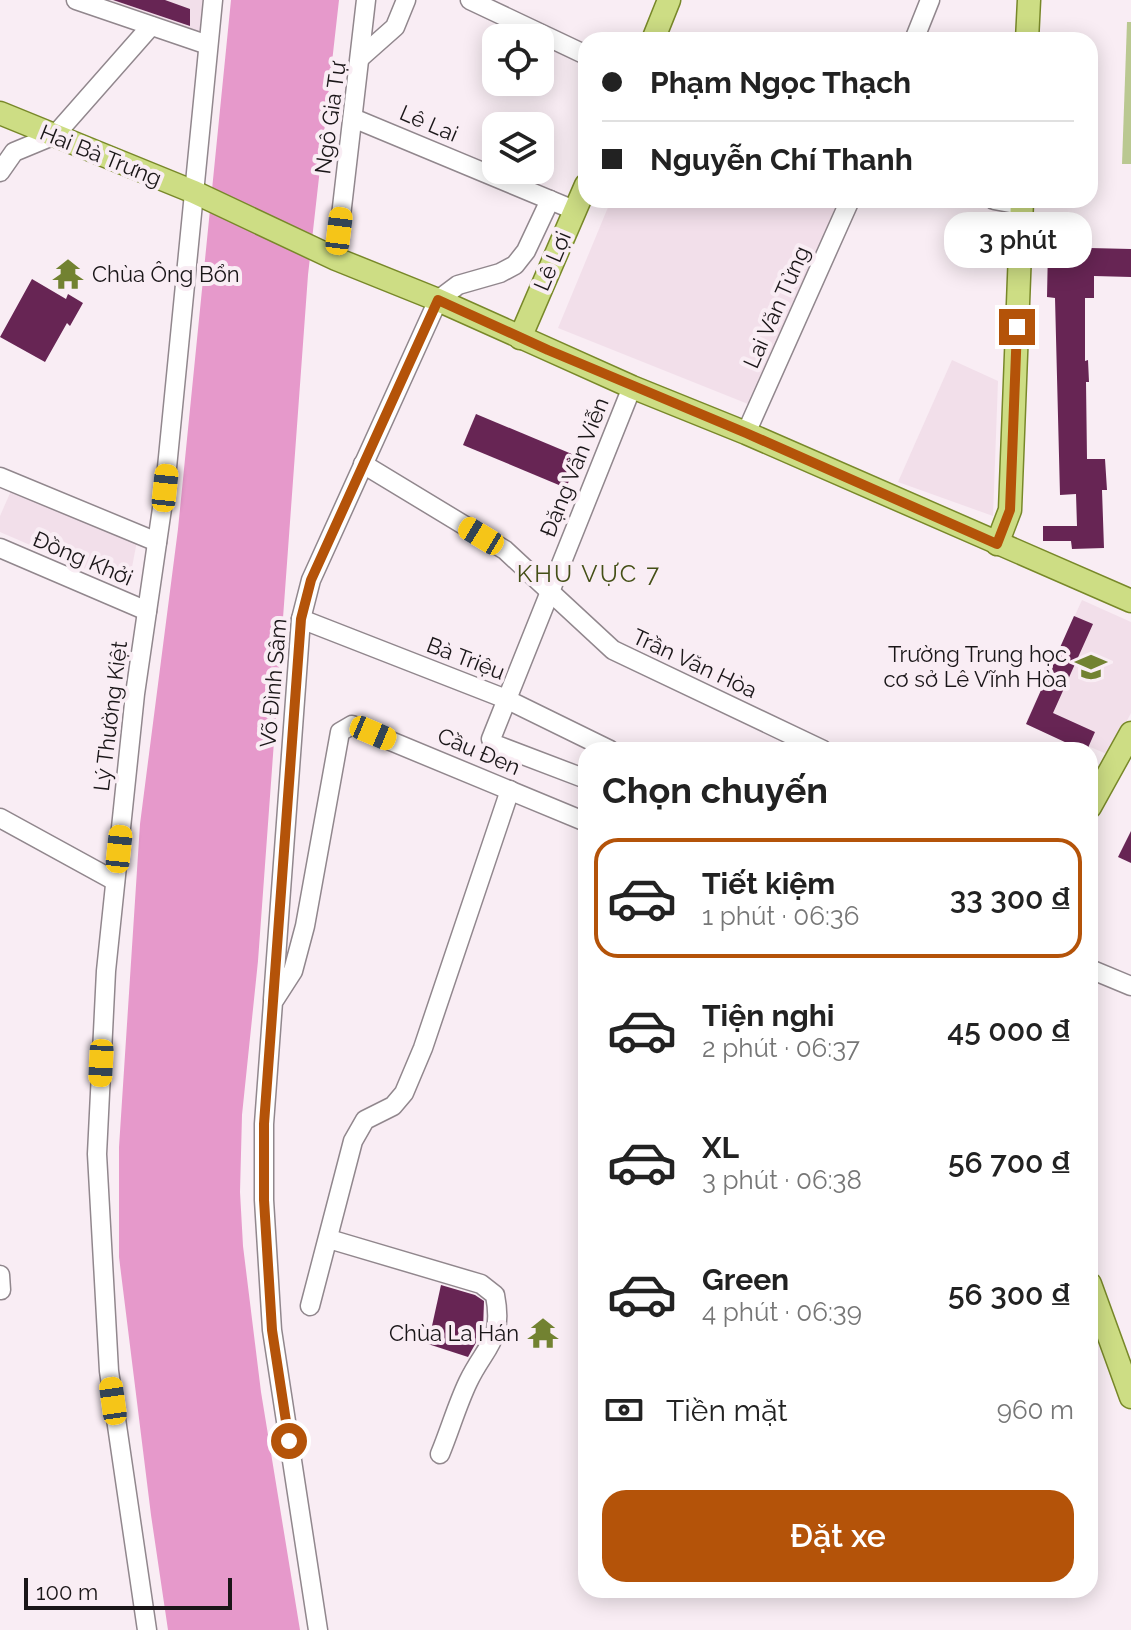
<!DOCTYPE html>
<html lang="vi">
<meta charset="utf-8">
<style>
:root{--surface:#fff;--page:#f6f6f6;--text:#222;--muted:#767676;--line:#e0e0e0;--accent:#b45309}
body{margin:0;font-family:Raleway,sans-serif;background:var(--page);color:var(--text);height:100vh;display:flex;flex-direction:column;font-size:30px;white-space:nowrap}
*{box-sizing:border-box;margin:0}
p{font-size:26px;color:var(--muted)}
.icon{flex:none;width:44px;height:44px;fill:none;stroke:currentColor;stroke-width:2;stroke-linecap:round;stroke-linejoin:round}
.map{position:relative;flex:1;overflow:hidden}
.details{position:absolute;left:578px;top:742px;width:520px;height:856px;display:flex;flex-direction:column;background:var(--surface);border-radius:24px;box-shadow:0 4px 20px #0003}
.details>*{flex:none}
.banner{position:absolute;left:578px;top:32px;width:520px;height:176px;border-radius:24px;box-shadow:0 4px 20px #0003;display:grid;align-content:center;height:176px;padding:0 24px;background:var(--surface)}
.fabs{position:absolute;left:482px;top:24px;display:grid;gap:16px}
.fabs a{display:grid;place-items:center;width:72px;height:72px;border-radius:16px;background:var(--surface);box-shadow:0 4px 20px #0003;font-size:40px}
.scale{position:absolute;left:24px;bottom:20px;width:208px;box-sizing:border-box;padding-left:8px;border:4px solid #1a1618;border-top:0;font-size:22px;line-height:28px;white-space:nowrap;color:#1a1618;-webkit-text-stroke:6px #f9edf4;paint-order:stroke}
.end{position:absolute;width:36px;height:36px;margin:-18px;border:10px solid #b45309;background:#fff;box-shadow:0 0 0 4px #fff}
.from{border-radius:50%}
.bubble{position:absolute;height:56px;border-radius:24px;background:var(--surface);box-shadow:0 4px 20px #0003;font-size:26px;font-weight:600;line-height:56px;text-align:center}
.car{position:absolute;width:24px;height:48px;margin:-24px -12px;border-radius:10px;box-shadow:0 0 6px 2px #0007;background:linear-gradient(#f5c518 24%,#345 0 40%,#f5c518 0 76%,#345 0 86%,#f5c518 0)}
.banner b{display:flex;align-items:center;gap:28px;height:76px;font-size:30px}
.banner b+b{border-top:2px solid var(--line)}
.banner i{width:20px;height:20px;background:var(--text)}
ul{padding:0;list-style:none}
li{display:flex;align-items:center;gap:24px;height:120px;margin:0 16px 12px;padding:0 8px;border:4px solid transparent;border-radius:24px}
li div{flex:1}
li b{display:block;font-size:30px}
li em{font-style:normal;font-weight:600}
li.selected{border-color:var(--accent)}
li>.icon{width:72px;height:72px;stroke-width:1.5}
h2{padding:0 24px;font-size:36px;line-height:96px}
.pay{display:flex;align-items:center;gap:20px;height:88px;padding:0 24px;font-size:30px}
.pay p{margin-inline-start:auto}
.cta{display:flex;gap:16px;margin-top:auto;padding:16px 24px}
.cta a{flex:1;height:92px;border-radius:24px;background:var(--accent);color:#fff;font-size:32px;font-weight:600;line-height:92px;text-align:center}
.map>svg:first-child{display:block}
.built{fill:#f2dfea}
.green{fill:#bac891}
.water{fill:#e699cb}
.building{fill:#672554}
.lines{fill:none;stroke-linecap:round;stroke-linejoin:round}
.minor-casing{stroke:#91878d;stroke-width:21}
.major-casing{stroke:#788829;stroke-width:25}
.minor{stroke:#fff;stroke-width:18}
.major{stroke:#cddd84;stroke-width:22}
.route{stroke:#b45309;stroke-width:10}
.labels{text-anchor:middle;stroke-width:8;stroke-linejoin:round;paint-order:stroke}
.street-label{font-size:22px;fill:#1a1618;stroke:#f9edf4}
.poi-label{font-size:22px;fill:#1a1618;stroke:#f9edf4;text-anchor:end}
.neighbourhood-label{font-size:24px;letter-spacing:2px;fill:#444f16;stroke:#f9edf4}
</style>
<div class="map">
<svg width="1131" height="1630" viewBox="0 0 1131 1630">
<rect width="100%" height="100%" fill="#f9edf4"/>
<g class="built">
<polygon points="88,0 204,0 201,37"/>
<polygon points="611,200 838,200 753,406 558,328"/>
<polygon points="952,360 998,381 993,516 898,482"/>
<polygon points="11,491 137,541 129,583 123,585 0,532 0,516"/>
<polygon points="1082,600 1131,622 1131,713 1109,755 1027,720"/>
</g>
<polygon class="green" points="1127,22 1131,22 1131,164 1122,164"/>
<polygon class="water" points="231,0 339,0 308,275 258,961 242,1115 240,1192 243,1246 261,1392 300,1630 168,1630 151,1515 119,1257 119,1147 140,824 178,529"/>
<g class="building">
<polygon points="113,0 165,0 190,9 190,26"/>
<polygon points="1048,247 1131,249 1131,277 1094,276 1094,298 1085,298 1085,361 1088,360 1089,382 1086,382 1087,459 1105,459 1107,490 1102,490 1104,548 1072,549 1071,541 1043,541 1043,526 1077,526 1076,494 1060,495 1055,298 1047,297"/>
<polygon points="32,279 66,299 68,294 83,303 70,326 67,323 45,362 0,337"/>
<polygon points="476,414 579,457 566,488 463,445"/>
<polygon points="1074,616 1093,624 1053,713 1095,732 1087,750 1082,750 1026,724"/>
<polygon points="1131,831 1131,863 1118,857"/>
<polygon points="441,1285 475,1295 484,1301 483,1330 468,1357 428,1344"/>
</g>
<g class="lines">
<defs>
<g id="minor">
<polyline points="76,0 208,45"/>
<polyline points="470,0 586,55"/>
<polyline points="914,40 930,0"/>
<polyline points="360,58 395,27 406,0"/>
<polyline points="353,118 574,210"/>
<polyline points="0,172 14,152 55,135 151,26"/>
<polyline points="994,200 1021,205"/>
<polyline points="336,259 366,0"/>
<polyline points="746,433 850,200"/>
<polyline points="363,464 505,550 613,650 823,750"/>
<polyline points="0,477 157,542"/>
<polyline points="0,548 147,611"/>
<polyline points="301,619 506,699 610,750"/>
<polyline points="586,779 494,744 491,739 632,387"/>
<polyline points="0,818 115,881"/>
<polyline points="1090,969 1131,986"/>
<polyline points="273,999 301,619 311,580 438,300 458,285 500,273 515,265 526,251 550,200"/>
<path d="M329,1239L481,1284L495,1295C504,1341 485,1346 468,1382C457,1405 450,1430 440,1454"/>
<polyline points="0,1275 1,1290"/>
<polyline points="310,1306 353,1141 365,1120 393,1106 404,1093 423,1048 510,790"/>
<polyline points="147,1630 109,1371 97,1154 106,971 135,694 165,488 213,0"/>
<polyline points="318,1630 272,1330 264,1200 264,1124 273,1002 293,971 305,926 340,732 352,725 586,822"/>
</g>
<g id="major">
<polyline points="653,40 669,0"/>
<polyline points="1027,40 1029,0"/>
<polyline points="0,113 194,192 336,259 438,300 632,387 746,433 1131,601"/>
<polyline points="520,338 586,185"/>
<polyline points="997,544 1010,510 1022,200"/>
<polyline points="1090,807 1131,733"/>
<polyline points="1090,1284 1131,1397"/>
</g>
</defs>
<use href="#minor" class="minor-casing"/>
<use href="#major" class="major-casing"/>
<use href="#minor" class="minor"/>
<use href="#major" class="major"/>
</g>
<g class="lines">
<polyline class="route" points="289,1441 272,1330 264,1200 264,1124 301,619 311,580 438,300 548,350 746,433 997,544 1010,510 1017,327"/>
</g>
<defs>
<symbol id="temple-bare" viewBox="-9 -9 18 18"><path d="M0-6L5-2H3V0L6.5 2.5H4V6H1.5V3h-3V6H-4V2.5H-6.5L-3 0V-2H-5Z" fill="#728231" stroke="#f9edf4" stroke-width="2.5" paint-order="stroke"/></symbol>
<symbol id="school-bare" viewBox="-9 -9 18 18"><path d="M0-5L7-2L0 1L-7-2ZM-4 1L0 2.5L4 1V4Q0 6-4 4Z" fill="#728231" stroke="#f9edf4" stroke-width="2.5" paint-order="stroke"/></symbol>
</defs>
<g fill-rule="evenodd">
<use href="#temple-bare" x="46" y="252" width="44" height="44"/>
<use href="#school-bare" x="1069" y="645" width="44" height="44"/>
<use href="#temple-bare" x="521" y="1311" width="44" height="44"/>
</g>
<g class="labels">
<g class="street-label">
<text transform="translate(330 118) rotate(-82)" y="8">Ngô Gia Tự</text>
<text transform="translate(429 123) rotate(23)" y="8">Lê Lai</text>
<text transform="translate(101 155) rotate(22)" y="8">Hai Bà Trưng</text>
<text transform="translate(552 261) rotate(-67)" y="8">Lê Lợi</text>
<text transform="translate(776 307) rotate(-66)" y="8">Lai Văn Tửng</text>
<text transform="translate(574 467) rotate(-68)" y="8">Đặng Văn Viễn</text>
<text transform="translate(83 558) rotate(23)" y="8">Đồng Khởi</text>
<text transform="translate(466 658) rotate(21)" y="8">Bà Triệu</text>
<text transform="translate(695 663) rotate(25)" y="8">Trần Văn Hòa</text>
<text transform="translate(273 683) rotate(-85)" y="8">Võ Đình Sâm</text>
<text transform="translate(110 716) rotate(-83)" y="8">Lý Thường Kiệt</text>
<text transform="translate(479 751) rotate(23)" y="8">Cầu Đen</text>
</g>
<g class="poi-label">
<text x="92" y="282" text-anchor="start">Chùa Ông Bổn</text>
<text x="1067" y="662">Trường Trung học<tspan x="1067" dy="25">cơ sở Lê Vĩnh Hòa</tspan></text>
<text x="519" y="1341">Chùa La Hán</text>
</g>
<g class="neighbourhood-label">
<text x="589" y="582">KHU VỰC 7</text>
</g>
</g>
</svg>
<div class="fabs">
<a><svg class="icon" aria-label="locate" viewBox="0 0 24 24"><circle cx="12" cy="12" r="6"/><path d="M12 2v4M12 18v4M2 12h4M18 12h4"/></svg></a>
<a><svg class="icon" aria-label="layers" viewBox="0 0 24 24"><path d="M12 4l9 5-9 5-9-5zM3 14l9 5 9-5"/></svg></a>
</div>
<div class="scale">100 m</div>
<i class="end from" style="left:289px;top:1441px"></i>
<i class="end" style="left:1017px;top:327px"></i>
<div class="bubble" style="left:944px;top:212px;width:148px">3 phút</div>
<i class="car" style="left:339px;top:231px;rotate:7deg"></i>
<i class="car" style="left:165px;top:488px;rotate:6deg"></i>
<i class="car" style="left:481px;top:536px;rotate:301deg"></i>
<i class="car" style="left:373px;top:733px;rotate:113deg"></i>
<i class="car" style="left:119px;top:849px;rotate:6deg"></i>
<i class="car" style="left:101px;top:1063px;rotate:183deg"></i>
<i class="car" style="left:113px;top:1401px;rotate:352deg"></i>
<div class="banner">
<b><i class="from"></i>Phạm Ngọc Thạch</b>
<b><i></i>Nguyễn Chí Thanh</b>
</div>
<section class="details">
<h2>Chọn chuyến</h2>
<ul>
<li class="selected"><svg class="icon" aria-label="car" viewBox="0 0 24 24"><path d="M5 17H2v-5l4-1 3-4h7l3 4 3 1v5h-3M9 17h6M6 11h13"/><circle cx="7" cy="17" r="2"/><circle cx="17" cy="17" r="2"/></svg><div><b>Tiết kiệm</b><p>1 phút · 06:36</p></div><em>33 300 ₫</em></li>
<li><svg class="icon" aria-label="car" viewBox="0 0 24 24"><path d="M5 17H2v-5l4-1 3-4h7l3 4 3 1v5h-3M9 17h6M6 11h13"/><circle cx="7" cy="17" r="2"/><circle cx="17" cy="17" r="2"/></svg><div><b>Tiện nghi</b><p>2 phút · 06:37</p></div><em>45 000 ₫</em></li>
<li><svg class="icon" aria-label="car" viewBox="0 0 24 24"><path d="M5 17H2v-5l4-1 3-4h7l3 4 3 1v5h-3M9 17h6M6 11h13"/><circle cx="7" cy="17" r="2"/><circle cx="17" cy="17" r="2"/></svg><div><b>XL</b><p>3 phút · 06:38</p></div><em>56 700 ₫</em></li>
<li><svg class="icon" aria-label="car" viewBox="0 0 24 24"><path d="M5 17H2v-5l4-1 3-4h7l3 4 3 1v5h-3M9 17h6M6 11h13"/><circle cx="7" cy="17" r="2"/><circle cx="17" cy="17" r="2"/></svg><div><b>Green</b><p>4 phút · 06:39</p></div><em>56 300 ₫</em></li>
</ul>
<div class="pay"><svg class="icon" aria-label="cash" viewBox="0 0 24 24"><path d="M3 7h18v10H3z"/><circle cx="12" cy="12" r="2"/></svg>Tiền mặt<p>960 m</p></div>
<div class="cta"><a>Đặt xe</a></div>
</section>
</div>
